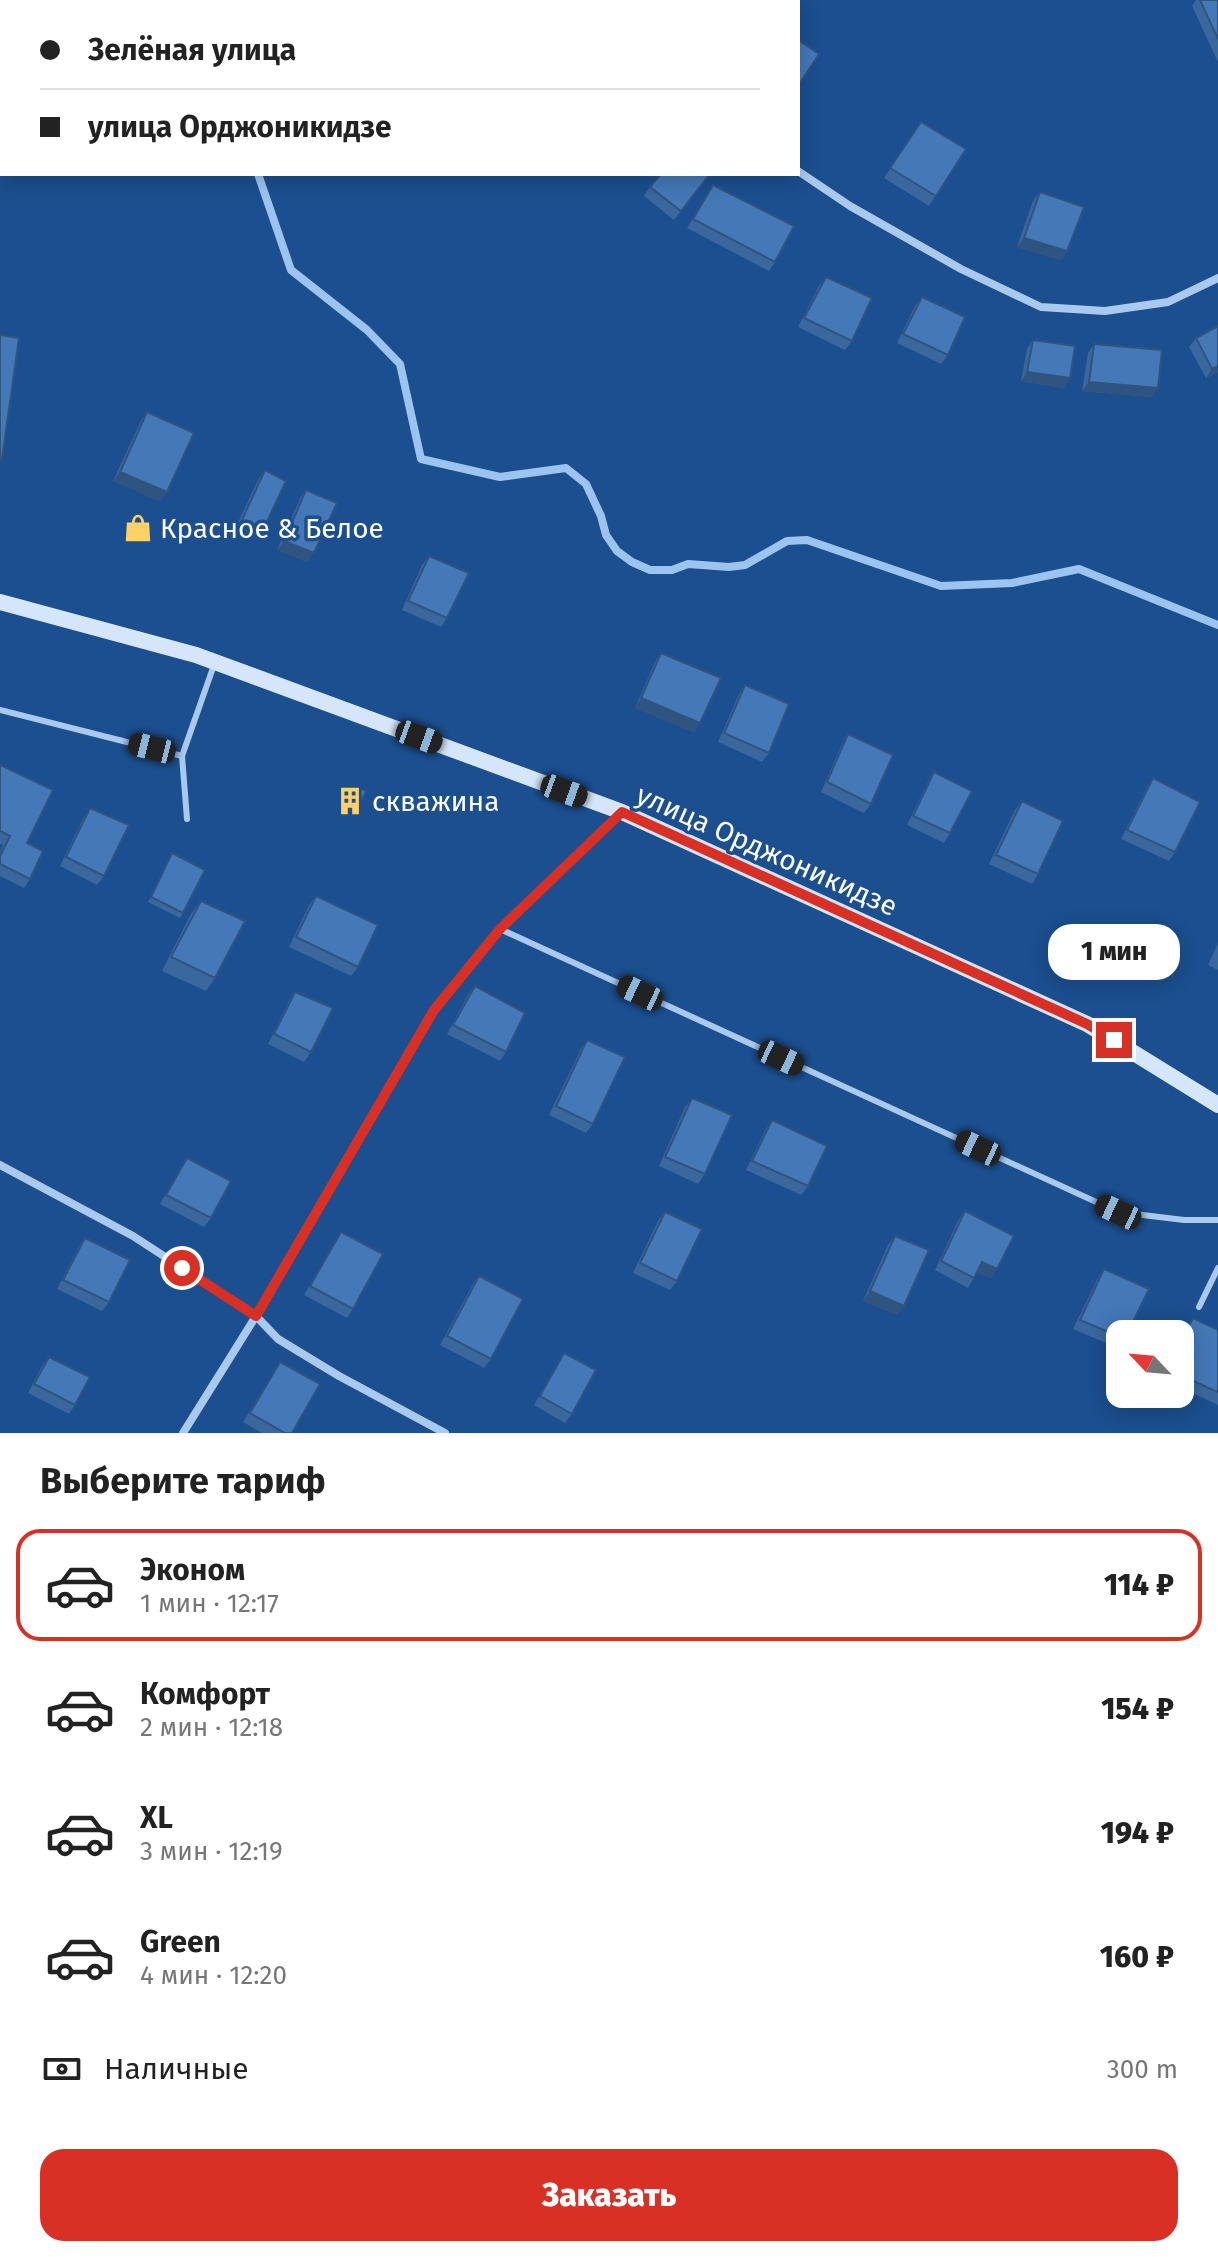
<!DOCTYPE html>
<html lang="ru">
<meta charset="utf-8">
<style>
:root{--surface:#fff;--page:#f6f6f6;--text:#222;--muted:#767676;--line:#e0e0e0;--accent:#d93025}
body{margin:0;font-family:"Fira Sans",sans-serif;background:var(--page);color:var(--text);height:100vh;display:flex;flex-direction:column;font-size:30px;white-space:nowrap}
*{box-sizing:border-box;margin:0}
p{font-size:26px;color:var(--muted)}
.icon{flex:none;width:44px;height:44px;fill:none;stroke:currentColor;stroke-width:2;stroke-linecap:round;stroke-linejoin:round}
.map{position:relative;height:1433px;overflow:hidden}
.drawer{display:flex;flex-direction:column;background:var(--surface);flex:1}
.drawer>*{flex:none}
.guide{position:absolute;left:0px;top:0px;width:800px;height:176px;box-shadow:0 4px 20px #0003;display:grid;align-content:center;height:176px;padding:0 40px;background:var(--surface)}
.needle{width:52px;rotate:296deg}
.buttons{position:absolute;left:1106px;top:1320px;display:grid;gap:16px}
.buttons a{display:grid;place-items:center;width:88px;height:88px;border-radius:16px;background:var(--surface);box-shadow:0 4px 20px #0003;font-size:40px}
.end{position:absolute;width:36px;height:36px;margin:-18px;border:10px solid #d93025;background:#fff;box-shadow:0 0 0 4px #fff}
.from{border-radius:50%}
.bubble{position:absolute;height:56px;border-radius:24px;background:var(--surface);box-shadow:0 4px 20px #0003;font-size:26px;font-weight:800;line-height:56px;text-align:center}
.car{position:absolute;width:24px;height:48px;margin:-24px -12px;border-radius:10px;box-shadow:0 0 6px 2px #0007;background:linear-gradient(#222 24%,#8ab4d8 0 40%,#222 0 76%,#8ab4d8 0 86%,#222 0)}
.guide b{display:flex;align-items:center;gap:28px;height:76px;font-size:30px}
.guide b+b{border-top:2px solid var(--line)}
.guide i{width:20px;height:20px;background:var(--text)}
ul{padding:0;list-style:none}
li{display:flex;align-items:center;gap:24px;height:112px;margin:0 16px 12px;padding:0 24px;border:4px solid transparent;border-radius:24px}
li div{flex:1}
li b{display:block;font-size:30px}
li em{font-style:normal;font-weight:800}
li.current{border-color:var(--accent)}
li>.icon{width:72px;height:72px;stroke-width:1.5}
h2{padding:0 40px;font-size:36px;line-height:96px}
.pay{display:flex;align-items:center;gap:20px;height:88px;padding:0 40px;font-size:30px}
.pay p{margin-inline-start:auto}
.cta{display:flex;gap:16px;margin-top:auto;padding:16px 40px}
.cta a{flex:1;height:92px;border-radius:24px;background:var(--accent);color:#fff;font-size:32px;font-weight:800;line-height:92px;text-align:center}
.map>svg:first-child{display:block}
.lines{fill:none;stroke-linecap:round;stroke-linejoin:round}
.stream{stroke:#9cc4f0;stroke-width:8}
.lane{stroke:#a9c9ee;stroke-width:6}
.street{stroke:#a9c9ee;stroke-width:8}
.secondary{stroke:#d6e6fa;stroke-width:16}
.wall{fill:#3a679d}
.shaded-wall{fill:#305480}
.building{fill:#4478b7;stroke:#305480;stroke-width:2}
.route{stroke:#d93025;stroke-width:10}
.labels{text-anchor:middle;stroke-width:7;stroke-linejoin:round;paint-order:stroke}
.poi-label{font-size:28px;fill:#fff;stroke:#1b4f8f;text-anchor:start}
.street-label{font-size:28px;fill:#fff;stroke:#1b4f8f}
</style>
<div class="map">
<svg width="1218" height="1433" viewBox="0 0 1218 1433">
<rect width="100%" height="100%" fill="#1b4f8f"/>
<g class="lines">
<g class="stream">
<polyline points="47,2 48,0"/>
<polyline points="258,174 291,270 367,330 400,364 421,459 500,477 566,468 586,484 601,516 606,535 617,551 632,562 650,570 672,570 688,564 729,567 745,565 787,541 807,540 941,586 1012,583 1079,569 1218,625"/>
</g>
<g class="lane">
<polyline points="0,710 182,756 214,665"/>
<polyline points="182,756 187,819"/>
<polyline points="500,929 1118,1212 1184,1220 1218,1220"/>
<polyline points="1199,1307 1218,1268"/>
</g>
<g class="street">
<polyline points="574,0 576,2"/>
<polyline points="798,171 850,206 961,269 1041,307 1105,311 1168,302 1218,278"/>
<polyline points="0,1165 133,1236 256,1316 278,1339 339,1376 445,1433"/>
<polyline points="183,1433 256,1316 434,1010 500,929 621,813"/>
</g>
<polyline class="secondary" points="0,602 196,655 622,812 1087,1024 1218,1105"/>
</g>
<g class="wall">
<polygon points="679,0 721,0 720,2 682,2"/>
<polygon points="1196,0 1218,0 1218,62 1192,6"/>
<polygon points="921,122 966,149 929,206 884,178"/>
<polygon points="702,184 674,220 644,196 650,187"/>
<polygon points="713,185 775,262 769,271 687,228"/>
<polygon points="1040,192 1067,251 1061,260 1017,247 1033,201"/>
<polygon points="826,277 852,341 845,350 798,327 819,286"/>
<polygon points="922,297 948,355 941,364 897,343 915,306"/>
<polygon points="1196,338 1218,372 1206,378 1189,347"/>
<polygon points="1033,340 1064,388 1021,381 1027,349"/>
<polygon points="1094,344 1152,397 1082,391 1088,353"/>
<polygon points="147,412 167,492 160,501 113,481 141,421"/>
<polygon points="265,470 263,530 257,539 235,529 258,480"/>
<polygon points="306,490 307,562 277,550 300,499"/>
<polygon points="429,556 447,618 441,627 402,610 422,565"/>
<polygon points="661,653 700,723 694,732 635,708 655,662"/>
<polygon points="745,685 769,753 762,762 718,742 739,694"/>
<polygon points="848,734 871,804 864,813 821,792 842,744"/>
<polygon points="0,765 27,843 30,879 24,888 0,876 0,852 3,845 0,844"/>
<polygon points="934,772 950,833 944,843 907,825 928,782"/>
<polygon points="1153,778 1175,852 1169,861 1121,839 1147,788"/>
<polygon points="1022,801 1038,874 1032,884 989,864 1015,810"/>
<polygon points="90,808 104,876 97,885 60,866 84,817"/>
<polygon points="172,853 183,913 180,918 148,902"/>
<polygon points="316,896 358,967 351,976 289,947 309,905"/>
<polygon points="201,901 215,978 206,991 162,971 191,914"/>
<polygon points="1218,943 1218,970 1208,965"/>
<polygon points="475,986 506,1052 500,1061 447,1034 468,995"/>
<polygon points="295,992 311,1052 304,1062 268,1044 289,1001"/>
<polygon points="587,1040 593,1124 586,1133 549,1115 581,1049"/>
<polygon points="692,1098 705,1174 698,1184 659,1166 685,1107"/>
<polygon points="772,1120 808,1186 801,1195 746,1170 766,1129"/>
<polygon points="187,1158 211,1218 204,1227 160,1204"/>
<polygon points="965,1211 991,1278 977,1272 968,1288 935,1270 958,1221"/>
<polygon points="665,1212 677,1281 670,1290 633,1273 658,1221"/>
<polygon points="341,1232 353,1309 347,1318 304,1295"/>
<polygon points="895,1236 897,1315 863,1301 888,1245"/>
<polygon points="85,1238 109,1302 102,1311 57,1289 79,1247"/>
<polygon points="1104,1269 1120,1334 1120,1345 1118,1348 1073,1329 1098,1278"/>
<polygon points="479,1276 491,1359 484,1368 440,1345 472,1286"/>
<polygon points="1193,1318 1218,1330 1218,1405 1180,1387 1180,1340"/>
<polygon points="564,1353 572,1414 565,1423 534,1405"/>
<polygon points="49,1357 75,1405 69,1414 28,1393 42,1366"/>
<polygon points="280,1362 292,1433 262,1433 243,1422"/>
</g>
<g class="shaded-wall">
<polygon points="1024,238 1067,251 1061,260 1017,247"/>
<polygon points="1218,366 1218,372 1206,378 1212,369"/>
<polygon points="1027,372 1070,378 1064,388 1021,381"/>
<polygon points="1089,382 1158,388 1152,397 1082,391"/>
<polygon points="120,472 167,492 160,501 113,481"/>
<polygon points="284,541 314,553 307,562 277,550"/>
<polygon points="641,698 700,723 694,732 635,708"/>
<polygon points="340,803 358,809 354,814 337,808"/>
<polygon points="982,1262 997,1269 991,1278 976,1272"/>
<polygon points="870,1291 904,1306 897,1315 863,1301"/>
</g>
<g class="building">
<polygon points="467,0 506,0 508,2 465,2"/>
<polygon points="699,0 721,0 720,2 701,2"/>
<polygon points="1200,0 1218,0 1218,39"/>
<polygon points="798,40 819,54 798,86"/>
<polygon points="921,122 966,149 936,196 890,168"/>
<polygon points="661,174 708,174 709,175 681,211 650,187"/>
<polygon points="713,185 794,226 775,262 693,219"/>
<polygon points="1040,192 1084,207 1067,251 1024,238"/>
<polygon points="826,277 872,298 852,341 804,318"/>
<polygon points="922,297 965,317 948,355 903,334"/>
<polygon points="1218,326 1218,366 1212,369 1196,338"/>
<polygon points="0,335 19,338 2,459 0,459"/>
<polygon points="1033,340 1075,346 1070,378 1027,372"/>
<polygon points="1094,344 1162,350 1158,388 1089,382"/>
<polygon points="147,412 194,433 167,492 120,472"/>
<polygon points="265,470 286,481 263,530 242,520"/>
<polygon points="306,490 337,503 314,553 284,541"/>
<polygon points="429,556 469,573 447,618 408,601"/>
<polygon points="661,653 721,678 700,723 641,698"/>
<polygon points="745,685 789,704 769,753 724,733"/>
<polygon points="848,734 893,755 871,804 827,782"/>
<polygon points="0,765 53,790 27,843 43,851 30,879 0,864 0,856 10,836 0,831"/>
<polygon points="934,772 972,791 950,833 913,816"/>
<polygon points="1153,778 1200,802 1175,852 1127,830"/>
<polygon points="349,784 366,791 358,809 340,803"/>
<polygon points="1022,801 1063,821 1038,874 996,855"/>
<polygon points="90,808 129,825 104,876 66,857"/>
<polygon points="172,853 205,870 183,913 151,897"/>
<polygon points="316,896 378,925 358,967 296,937"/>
<polygon points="201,901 245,921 215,978 171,957"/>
<polygon points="475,986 525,1013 506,1052 453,1025"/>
<polygon points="295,992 333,1008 311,1052 274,1034"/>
<polygon points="587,1040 625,1057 593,1124 556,1106"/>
<polygon points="692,1098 732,1115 705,1174 665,1157"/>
<polygon points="772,1120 827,1146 808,1186 752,1161"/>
<polygon points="187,1158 231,1181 211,1218 166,1195"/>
<polygon points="965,1211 1014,1236 997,1269 982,1262 974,1278 941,1261"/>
<polygon points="665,1212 702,1229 677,1281 640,1263"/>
<polygon points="341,1232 383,1254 353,1309 310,1286"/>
<polygon points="895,1236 929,1250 904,1306 870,1291"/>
<polygon points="85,1238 130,1260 109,1302 63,1280"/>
<polygon points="1104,1269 1149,1289 1127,1334 1120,1334 1120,1337 1080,1320"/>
<polygon points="479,1276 523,1299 491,1359 447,1336"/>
<polygon points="1193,1318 1218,1330 1218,1392 1180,1375 1180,1343"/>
<polygon points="564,1353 596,1370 572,1414 540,1396"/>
<polygon points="49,1357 90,1377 75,1405 34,1384"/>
<polygon points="280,1362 320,1384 292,1433 285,1433 250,1413"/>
</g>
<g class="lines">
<polyline class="route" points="182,1268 256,1316 434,1010 500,929 622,812 1087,1024 1114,1040"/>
</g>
<defs>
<symbol id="shop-bare" viewBox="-9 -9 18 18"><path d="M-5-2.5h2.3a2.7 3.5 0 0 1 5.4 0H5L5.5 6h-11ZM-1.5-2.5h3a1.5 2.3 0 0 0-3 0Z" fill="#ffd166" stroke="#1b4f8f" stroke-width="2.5" paint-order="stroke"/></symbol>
<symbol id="building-bare" viewBox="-9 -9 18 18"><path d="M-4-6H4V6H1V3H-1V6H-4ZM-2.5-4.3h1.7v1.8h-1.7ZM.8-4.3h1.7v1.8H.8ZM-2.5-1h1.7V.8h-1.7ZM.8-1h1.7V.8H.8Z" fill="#ffd166" stroke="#1b4f8f" stroke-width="2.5" paint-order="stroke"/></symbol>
</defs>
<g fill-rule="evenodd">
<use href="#shop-bare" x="118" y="508" width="40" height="40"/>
<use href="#building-bare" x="330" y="781" width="40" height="40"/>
</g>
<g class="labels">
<g class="poi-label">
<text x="160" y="538">Красное &amp; Белое</text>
<text x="372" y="811">скважина</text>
</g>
<g class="street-label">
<text transform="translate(767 850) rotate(24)" y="10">улица Орджоникидзе</text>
</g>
</g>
</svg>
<div class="buttons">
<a><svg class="needle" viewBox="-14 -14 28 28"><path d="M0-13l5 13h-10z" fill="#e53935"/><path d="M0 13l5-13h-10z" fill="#767676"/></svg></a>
</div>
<i class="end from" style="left:182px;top:1268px"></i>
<i class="end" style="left:1114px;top:1040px"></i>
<div class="bubble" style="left:1048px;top:924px;width:132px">1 мин</div>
<i class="car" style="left:419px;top:737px;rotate:110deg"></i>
<i class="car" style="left:152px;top:748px;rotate:284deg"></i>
<i class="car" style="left:564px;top:791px;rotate:110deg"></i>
<i class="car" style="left:640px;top:993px;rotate:295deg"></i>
<i class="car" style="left:781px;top:1058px;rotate:115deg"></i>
<i class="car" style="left:978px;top:1148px;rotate:295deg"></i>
<i class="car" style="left:1118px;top:1212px;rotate:295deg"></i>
<div class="guide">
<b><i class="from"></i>Зелёная улица</b>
<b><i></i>улица Орджоникидзе</b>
</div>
</div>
<section class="drawer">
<h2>Выберите тариф</h2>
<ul>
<li class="current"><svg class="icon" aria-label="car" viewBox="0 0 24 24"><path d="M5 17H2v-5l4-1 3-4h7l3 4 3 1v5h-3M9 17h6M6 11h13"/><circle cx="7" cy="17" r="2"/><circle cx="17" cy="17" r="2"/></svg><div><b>Эконом</b><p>1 мин · 12:17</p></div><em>114 ₽</em></li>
<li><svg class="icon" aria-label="car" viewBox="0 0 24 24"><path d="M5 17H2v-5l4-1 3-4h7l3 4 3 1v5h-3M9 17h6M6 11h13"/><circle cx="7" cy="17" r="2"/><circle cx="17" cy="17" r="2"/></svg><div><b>Комфорт</b><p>2 мин · 12:18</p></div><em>154 ₽</em></li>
<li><svg class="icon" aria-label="car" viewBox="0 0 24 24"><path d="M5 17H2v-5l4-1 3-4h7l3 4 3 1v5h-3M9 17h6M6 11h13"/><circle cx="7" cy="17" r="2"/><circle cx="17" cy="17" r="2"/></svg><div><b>XL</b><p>3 мин · 12:19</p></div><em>194 ₽</em></li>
<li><svg class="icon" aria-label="car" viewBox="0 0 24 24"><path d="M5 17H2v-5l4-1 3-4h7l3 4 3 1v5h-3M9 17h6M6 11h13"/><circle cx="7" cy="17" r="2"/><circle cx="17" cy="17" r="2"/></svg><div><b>Green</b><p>4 мин · 12:20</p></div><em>160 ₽</em></li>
</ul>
<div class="pay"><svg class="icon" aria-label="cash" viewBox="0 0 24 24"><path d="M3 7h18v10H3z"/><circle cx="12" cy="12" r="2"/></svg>Наличные<p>300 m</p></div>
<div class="cta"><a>Заказать</a></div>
</section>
